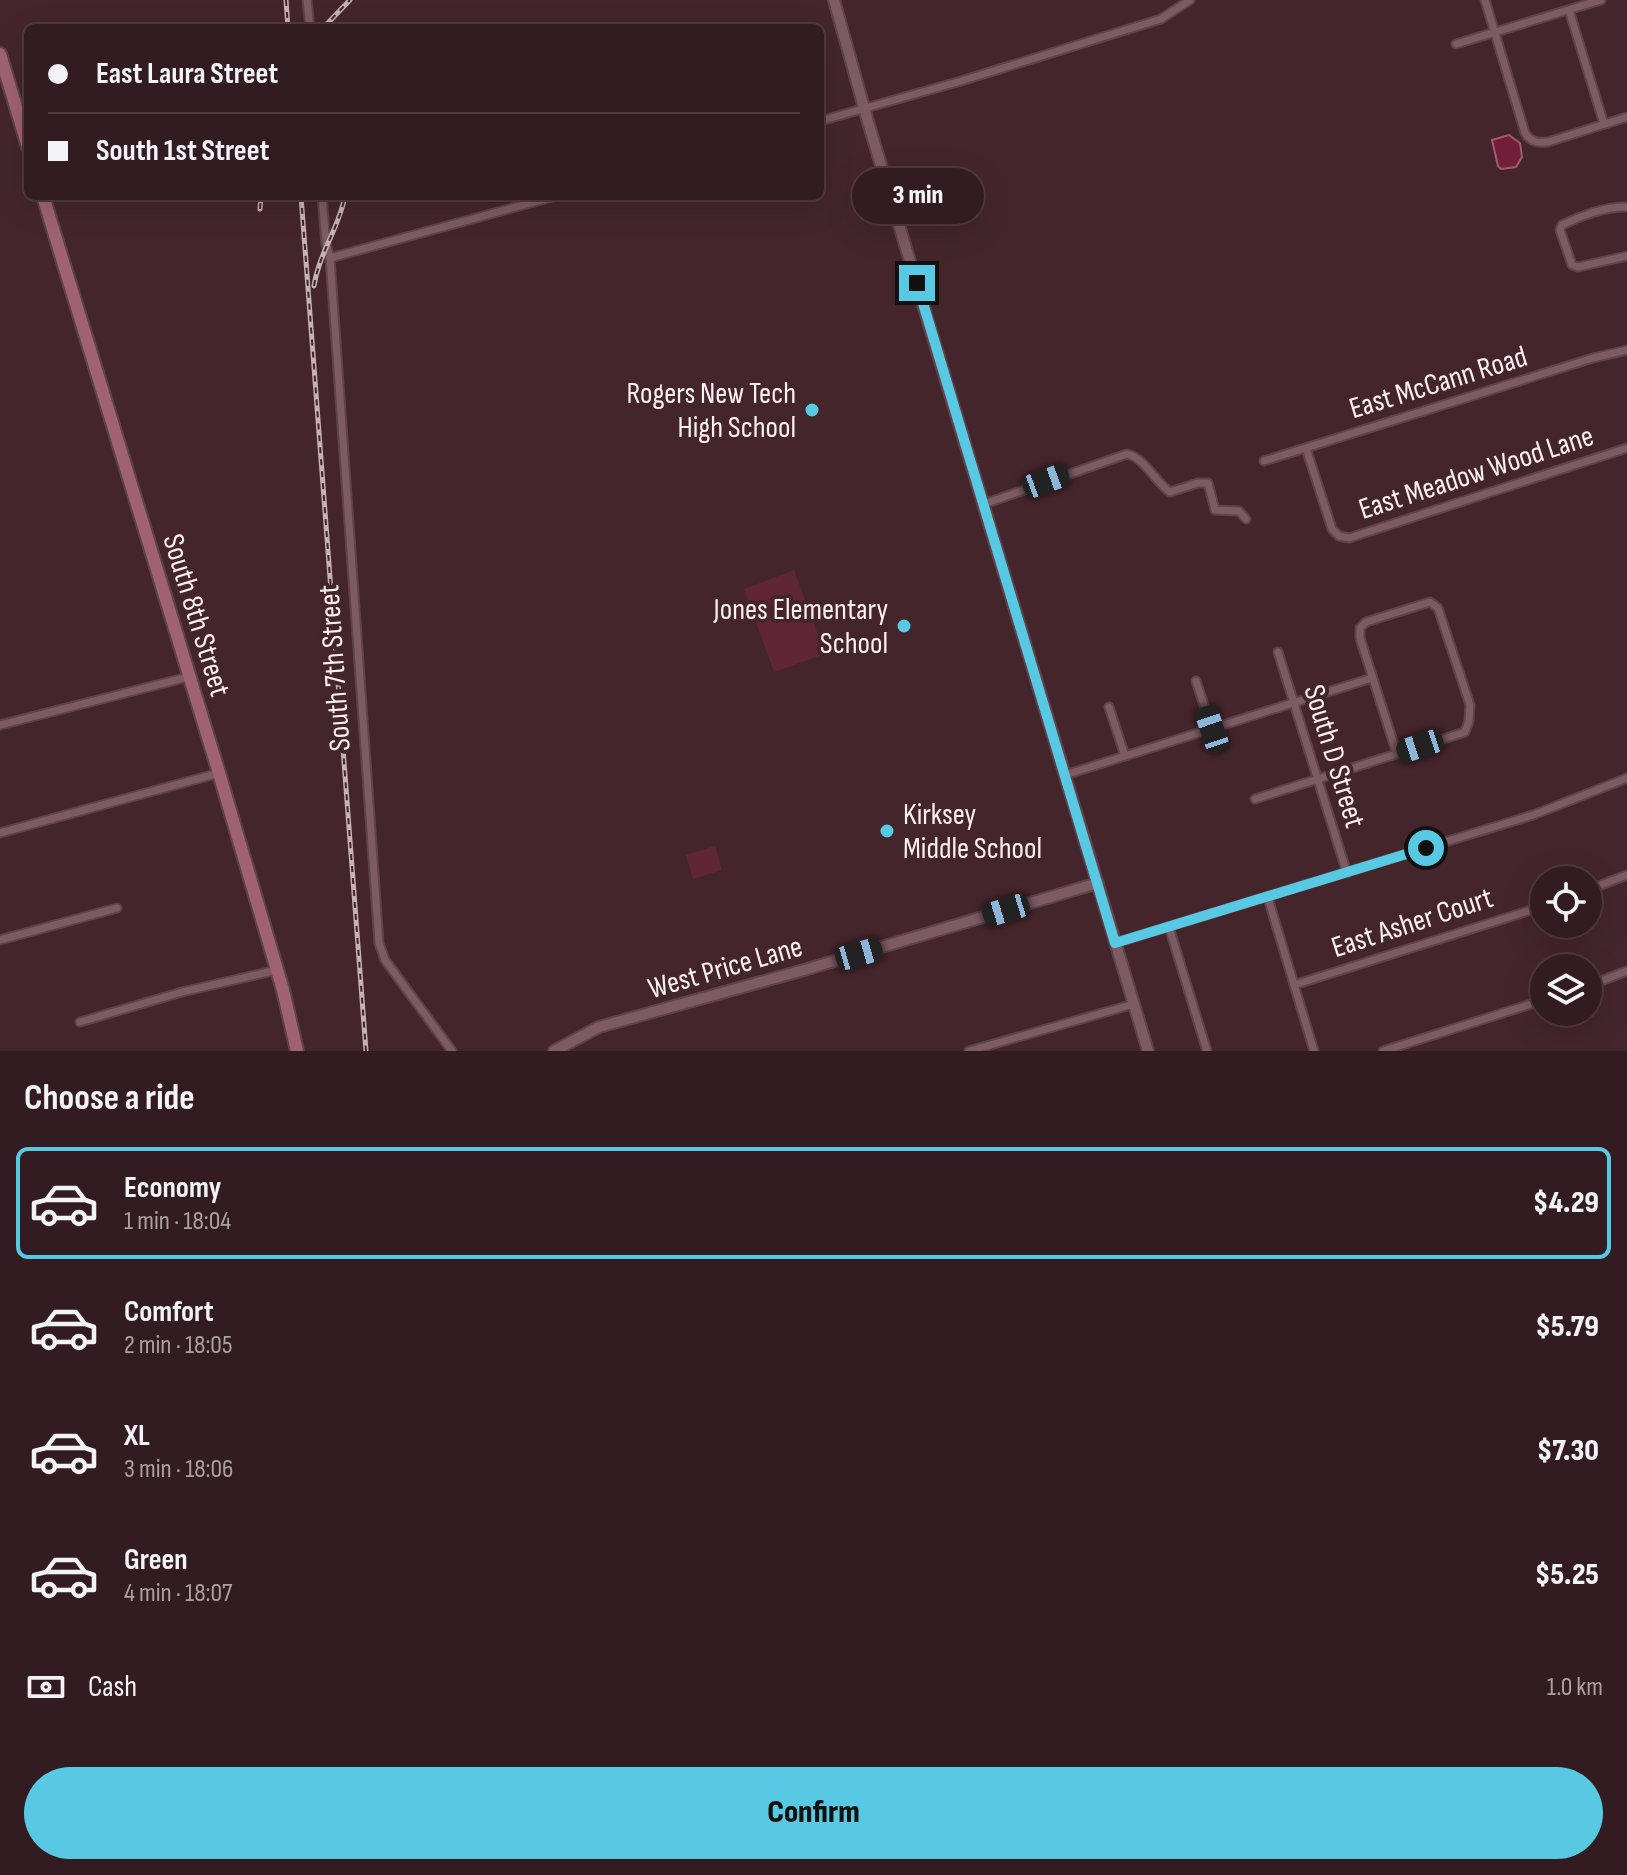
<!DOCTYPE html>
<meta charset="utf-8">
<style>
:root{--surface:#331c21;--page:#3e292e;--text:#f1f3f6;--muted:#a9a1a5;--line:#4e3a3f;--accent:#57c9e2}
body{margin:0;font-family:"Sofia Sans Condensed",sans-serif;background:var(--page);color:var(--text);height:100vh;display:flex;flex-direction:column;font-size:30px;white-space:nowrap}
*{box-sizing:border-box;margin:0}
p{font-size:26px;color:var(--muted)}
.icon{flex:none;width:44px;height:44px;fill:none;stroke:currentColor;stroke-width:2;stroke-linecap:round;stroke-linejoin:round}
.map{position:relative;height:1051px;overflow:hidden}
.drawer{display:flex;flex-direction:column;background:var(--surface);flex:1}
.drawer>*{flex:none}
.banner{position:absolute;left:24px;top:24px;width:800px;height:176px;border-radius:12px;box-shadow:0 8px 32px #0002,0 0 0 2px var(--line);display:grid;align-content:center;height:176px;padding:0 24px;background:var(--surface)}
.buttons{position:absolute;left:1530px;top:866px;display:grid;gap:16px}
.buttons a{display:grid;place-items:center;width:72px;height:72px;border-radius:50%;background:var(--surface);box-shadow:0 8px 32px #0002,0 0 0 2px var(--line);font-size:40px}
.end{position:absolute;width:36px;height:36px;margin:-18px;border:10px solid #57c9e2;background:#111;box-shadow:0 0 0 4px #111}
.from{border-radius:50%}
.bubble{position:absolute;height:56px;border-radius:28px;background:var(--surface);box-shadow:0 8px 32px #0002,0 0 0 2px var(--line);font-size:26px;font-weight:800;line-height:56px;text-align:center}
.car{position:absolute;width:24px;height:48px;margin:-24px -12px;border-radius:10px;box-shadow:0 0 6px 2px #0007;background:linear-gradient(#222 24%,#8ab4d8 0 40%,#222 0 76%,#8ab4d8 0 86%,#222 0)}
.banner b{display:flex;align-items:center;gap:28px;height:76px;font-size:30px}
.banner b+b{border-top:2px solid var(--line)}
.banner i{width:20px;height:20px;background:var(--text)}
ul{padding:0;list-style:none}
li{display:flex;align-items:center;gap:24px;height:112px;margin:0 16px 12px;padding:0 8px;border:4px solid transparent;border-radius:12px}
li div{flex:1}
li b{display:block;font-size:30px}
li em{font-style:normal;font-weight:800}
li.on{border-color:var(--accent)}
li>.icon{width:72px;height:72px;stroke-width:1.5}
h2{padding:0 24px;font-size:36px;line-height:96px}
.pay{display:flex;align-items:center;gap:20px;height:88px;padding:0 24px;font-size:30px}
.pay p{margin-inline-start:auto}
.cta{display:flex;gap:16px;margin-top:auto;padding:16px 24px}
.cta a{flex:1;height:92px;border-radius:48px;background:var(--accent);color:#111;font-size:32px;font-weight:800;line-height:92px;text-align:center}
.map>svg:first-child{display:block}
.green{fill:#602636}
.water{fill:#721d3a;stroke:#9c5d72;stroke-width:2}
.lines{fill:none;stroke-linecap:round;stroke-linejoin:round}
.street-casing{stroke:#5c444a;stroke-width:11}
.secondary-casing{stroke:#5c444a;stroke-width:14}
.primary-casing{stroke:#5c444a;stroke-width:16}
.street{stroke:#7e5a62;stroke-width:7}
.secondary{stroke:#7e5a62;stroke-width:10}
.primary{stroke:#a06271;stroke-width:12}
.rail-casing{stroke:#c4b2b5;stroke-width:5}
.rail{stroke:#44252c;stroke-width:2;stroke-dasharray:6;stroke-linecap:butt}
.route{stroke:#57c9e2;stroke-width:10}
.poi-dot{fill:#57c9e2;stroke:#44252c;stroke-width:3}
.labels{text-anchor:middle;stroke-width:8;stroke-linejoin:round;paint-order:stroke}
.street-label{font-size:30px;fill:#fef1f3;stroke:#44252c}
.poi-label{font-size:30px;fill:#fef1f3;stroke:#44252c;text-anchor:end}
</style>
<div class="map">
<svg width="1627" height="1051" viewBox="0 0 1627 1051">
<rect width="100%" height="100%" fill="#44252c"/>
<g class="green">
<polygon points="794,570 825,654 774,672 744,589"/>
<polygon points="715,846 722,870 693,879 686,855"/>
</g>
<polygon class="water" points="1509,135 1520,143 1522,157 1516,167 1501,169 1498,166 1492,140"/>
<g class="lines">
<defs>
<g id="street">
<polyline points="307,0 310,28"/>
<path d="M1485,0L1525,133C1531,142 1537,143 1548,142L1627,117"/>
<polyline points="1569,10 1604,124"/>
<polyline points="1456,44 1601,0"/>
<polyline points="820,121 961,81 1161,19 1190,0"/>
<polyline points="322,196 326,244 330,258 379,943 385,960 452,1051"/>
<path d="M1627,207C1607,206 1580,216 1562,225L1560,230L1572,265L1578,267L1627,256"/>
<polyline points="330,258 556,196"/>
<polyline points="1306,448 1332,529 1339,536 1349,538 1627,448"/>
<polyline points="1264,461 1593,358 1627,350"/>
<path d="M984,504L1127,454C1145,458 1155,482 1170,492L1198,483H1208L1215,510L1239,511L1246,519"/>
<polyline points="1278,652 1347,873"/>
<polyline points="1196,681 1212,729"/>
<polyline points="1109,707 1125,756"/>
<polyline points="0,725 188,677"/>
<polyline points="1065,775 1372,678"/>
<path d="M1255,799C1325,777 1395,754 1465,732L1469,721L1470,705L1438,608L1430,602L1366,622L1360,628V638L1397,754"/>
<polyline points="0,833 219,773"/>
<polyline points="1588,890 1627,875"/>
<polyline points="1268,898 1314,1051"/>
<polyline points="1169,927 1207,1051"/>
<polyline points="0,940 117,908"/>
<polyline points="1115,943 1533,815 1627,778"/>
<polyline points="1294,985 1544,906"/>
<polyline points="1588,986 1627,971"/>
<polyline points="80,1022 182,992 277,970"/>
<polyline points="969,1051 1134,1004"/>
<polyline points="1383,1051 1544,1000"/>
</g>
<g id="secondary">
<polyline points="834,0 868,122 1148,1051"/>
<polyline points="554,1051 599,1027 804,970 1098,883"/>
</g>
<g id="primary">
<polyline points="0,54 28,147"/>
<polyline points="43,196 219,773 283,990 297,1051"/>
</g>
</defs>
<use href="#street" class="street-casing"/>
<use href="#secondary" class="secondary-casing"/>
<use href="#primary" class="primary-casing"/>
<use href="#street" class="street"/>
<use href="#secondary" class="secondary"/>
<use href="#primary" class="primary"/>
<defs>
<g id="rail">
<polyline points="286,0 288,28"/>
<polyline points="323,28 350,0"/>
<polyline points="301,196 366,1051"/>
<polyline points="260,209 261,196"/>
<path d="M314,286C319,253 339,228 345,196"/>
</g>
</defs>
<use href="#rail" class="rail-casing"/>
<use href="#rail" class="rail"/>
</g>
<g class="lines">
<polyline class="route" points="917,283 1115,943 1426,848"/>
</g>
<g class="poi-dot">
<circle cx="812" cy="410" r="8"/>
<circle cx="904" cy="626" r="8"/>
<circle cx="887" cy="831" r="8"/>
</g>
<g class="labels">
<g class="street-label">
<text transform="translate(1438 382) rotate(-17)" y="10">East McCann Road</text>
<text transform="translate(1476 472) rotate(-18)" y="10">East Meadow Wood Lane</text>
<text transform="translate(197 615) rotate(73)" y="10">South 8th Street</text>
<text transform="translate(334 668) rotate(-94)" y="10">South 7th Street</text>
<text transform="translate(1335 756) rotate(73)" y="10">South D Street</text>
<text transform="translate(1412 922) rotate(-18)" y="10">East Asher Court</text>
<text transform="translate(725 967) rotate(-16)" y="10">West Price Lane</text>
</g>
<g class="poi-label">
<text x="796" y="403">Rogers New Tech<tspan x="796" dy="34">High School</tspan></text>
<text x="888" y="619">Jones Elementary<tspan x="888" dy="34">School</tspan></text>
<text x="903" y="824" text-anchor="start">Kirksey<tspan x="903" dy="34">Middle School</tspan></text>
</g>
</g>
</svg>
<div class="buttons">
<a><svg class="icon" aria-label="locate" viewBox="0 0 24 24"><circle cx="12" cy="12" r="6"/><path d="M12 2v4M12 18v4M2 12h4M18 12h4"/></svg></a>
<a><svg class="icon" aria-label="layers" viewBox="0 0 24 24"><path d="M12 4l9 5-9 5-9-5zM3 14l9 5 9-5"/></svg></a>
</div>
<i class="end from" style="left:1426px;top:848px"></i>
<i class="end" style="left:917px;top:283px"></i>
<div class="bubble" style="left:852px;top:168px;width:132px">3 min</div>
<i class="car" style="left:1046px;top:481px;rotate:70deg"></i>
<i class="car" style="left:1212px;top:729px;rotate:341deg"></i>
<i class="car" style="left:1420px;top:746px;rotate:252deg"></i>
<i class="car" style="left:1006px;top:910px;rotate:253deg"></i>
<i class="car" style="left:859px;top:954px;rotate:74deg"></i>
<div class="banner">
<b><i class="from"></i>East Laura Street</b>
<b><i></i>South 1st Street</b>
</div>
</div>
<section class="drawer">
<h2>Choose a ride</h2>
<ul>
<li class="on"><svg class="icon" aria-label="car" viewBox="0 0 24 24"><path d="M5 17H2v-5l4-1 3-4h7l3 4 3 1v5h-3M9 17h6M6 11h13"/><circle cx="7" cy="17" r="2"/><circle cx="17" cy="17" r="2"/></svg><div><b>Economy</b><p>1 min · 18:04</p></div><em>$4.29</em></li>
<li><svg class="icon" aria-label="car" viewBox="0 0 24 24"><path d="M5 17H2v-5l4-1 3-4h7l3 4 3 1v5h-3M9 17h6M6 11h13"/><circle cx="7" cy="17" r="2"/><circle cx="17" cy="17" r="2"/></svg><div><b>Comfort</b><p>2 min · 18:05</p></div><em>$5.79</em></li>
<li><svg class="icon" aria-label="car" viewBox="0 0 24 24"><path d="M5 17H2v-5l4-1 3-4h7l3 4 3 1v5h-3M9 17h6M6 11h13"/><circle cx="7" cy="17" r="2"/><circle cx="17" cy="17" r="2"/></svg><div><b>XL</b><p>3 min · 18:06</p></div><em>$7.30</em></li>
<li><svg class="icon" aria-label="car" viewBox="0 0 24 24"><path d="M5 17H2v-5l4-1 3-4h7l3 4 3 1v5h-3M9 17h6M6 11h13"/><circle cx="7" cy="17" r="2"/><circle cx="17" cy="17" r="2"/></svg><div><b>Green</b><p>4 min · 18:07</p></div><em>$5.25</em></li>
</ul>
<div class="pay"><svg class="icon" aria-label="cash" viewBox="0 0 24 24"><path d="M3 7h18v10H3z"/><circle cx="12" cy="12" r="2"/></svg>Cash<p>1.0 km</p></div>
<div class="cta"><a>Confirm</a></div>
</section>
